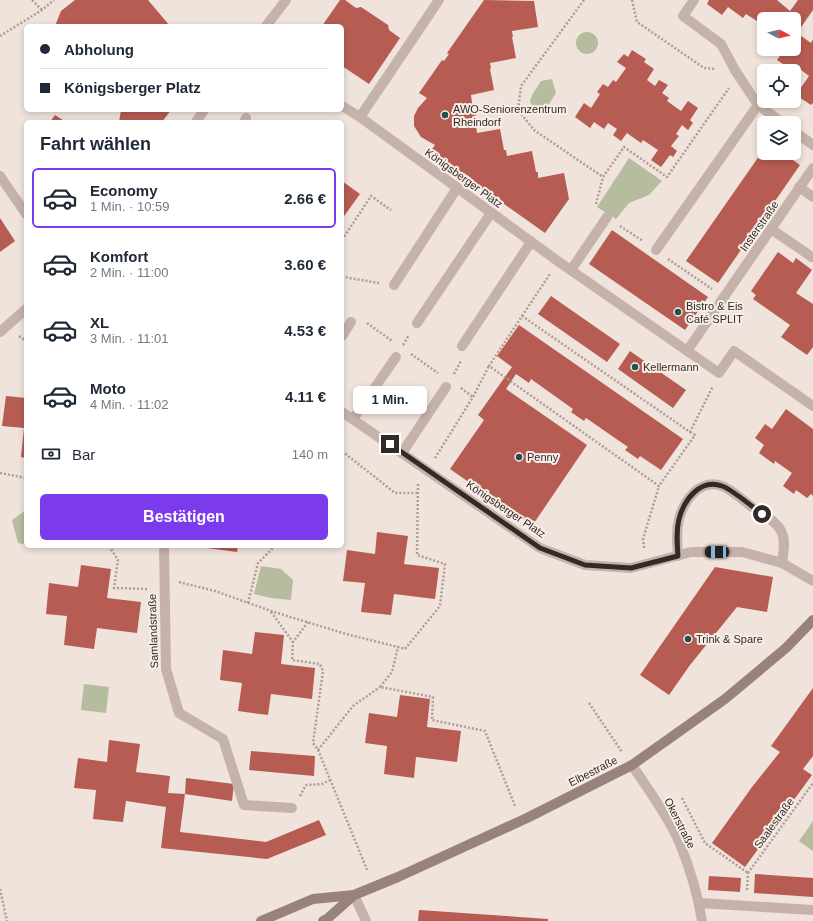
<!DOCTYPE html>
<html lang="de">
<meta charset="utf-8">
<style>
:root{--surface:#fff;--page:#f2f2f3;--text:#1f2937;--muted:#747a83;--line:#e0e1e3;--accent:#7c3aed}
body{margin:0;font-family:Arial,sans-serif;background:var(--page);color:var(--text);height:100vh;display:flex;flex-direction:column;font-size:15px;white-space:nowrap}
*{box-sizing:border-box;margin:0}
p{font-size:13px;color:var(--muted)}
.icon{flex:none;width:22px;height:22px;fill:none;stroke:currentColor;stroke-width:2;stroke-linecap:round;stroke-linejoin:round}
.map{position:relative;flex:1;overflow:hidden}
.side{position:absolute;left:24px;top:120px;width:320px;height:428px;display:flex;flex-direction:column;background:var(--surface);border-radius:6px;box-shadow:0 2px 6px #0003}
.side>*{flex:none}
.banner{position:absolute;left:24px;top:24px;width:320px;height:88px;border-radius:6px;box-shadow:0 2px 6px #0003;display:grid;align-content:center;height:88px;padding:0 16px;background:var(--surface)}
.needle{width:26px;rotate:97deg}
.fabs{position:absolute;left:757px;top:12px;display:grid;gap:8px}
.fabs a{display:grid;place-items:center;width:44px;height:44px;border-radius:6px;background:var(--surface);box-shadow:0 2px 6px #0003;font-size:20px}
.end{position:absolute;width:18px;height:18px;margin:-9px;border:5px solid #332a28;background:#fff;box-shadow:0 0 0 2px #fff}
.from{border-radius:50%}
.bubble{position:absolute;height:28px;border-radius:6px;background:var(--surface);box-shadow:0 2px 6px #0003;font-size:13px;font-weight:600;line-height:28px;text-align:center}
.car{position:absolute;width:12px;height:24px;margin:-12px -6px;border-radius:5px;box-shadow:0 0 3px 1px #0007;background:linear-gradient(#222 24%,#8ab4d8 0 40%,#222 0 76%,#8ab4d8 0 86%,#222 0)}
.banner b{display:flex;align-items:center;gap:14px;height:38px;font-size:15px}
.banner b+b{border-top:1px solid var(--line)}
.banner i{width:10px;height:10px;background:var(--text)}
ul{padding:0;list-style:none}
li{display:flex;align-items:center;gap:12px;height:60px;margin:0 8px 6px;padding:0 8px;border:2px solid transparent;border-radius:6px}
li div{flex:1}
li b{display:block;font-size:15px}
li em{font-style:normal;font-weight:600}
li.selected{border-color:var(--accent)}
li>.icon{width:36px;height:36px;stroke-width:1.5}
h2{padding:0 16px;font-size:18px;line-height:48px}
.pay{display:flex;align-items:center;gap:10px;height:44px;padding:0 16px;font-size:15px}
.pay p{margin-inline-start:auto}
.cta{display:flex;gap:8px;margin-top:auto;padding:8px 16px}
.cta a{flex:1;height:46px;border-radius:6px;background:var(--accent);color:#fff;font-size:16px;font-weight:600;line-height:46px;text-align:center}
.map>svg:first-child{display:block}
.green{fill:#b6bc9e}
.building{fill:#b75c52}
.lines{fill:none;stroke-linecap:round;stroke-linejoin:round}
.path{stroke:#b19c94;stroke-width:2.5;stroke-dasharray:2 2;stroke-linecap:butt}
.service{stroke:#c5b2aa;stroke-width:10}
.pedestrian{stroke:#c5b2aa;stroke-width:10}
.minor{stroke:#c5b2aa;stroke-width:10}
.secondary{stroke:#98827b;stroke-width:10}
.route{stroke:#332a28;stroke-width:5}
.poi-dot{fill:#23504c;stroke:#f7eee8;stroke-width:1.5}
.labels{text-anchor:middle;stroke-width:4;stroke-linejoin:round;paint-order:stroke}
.poi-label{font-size:11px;fill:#332a28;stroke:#f7eee8;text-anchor:start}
.street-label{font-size:11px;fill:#332a28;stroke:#f7eee8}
</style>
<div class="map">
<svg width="813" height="921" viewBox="0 0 813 921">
<rect width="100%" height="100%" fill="#efe3dc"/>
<g class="green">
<circle cx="587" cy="43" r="11"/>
<polygon points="552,79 556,93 545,110 535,109 530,102 532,95 541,81"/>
<polygon points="629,158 662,181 649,195 629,203 616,219 597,207"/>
<polygon points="26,510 26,545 18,543 12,520"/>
<polygon points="261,566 281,569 293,580 291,600 271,598 254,594"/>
<polygon points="84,684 109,687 106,713 81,710"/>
<polygon points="813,821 813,851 799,841"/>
</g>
<g class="building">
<polygon points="75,0 148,0 170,26 55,26 61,11"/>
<polygon points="340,0 345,0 356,8 361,7 388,25 389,30 400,38 369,84 342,66 342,26 322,26"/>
<polygon points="484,0 534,1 538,27 512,31 513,37 512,37 516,58 490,63 491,68 490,69 494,90 471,95 473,110 477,113 475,117 477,133 500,129 504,150 506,150 507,156 532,151 536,172 538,172 538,178 564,173 569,199 545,233 470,180 471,178 464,173 463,175 430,152 435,145 421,137 414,126 414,116 418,108 427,98 419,93 442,60 444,61 449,54 447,53"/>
<polygon points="709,0 777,0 790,11 798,0 813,0 813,10 797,33 811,43 813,39 813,103 811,105 796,95 809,76 796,66 792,70 777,60 785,49 794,49 794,19 764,19 764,33 757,28 760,23 746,14 743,18 728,7 722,15 707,4"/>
<polygon points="632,50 646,59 644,62 654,69 647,80 655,86 659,80 668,85 662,93 669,98 667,101 681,111 688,101 698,108 690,120 693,123 688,130 682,125 676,134 679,136 671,146 677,151 673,157 670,155 661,167 651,160 658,150 643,140 641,143 627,133 621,141 613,135 617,129 608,123 604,129 594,122 590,128 575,117 584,103 591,108 600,94 597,92 603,84 608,87 613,80 616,82 626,68 617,62 624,54 628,57"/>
<polygon points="121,110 171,110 162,122 119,122"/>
<polygon points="55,115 66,122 50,122"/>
<polygon points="764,149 764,153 783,153 800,165 718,283 686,261"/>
<polygon points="342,181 360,194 342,219"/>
<polygon points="0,218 15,241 0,252"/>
<polygon points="612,230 708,297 685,330 589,264"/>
<polygon points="778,252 793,263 796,258 812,270 796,293 813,304 813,347 807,355 781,337 790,325 753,299 756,295 751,291"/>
<polygon points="551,296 620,344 607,362 538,314"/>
<polygon points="519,325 683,439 661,470 640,456 638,459 625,450 628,447 586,418 584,421 571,412 573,409 531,379 529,383 516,374 506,389 587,445 532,526 450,469 484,420 478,415 512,367 497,356"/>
<polygon points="630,351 686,390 673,408 618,369"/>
<polygon points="6,396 26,398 26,458 21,457 24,428 2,426"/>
<polygon points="786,409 813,429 813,496 811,494 807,498 796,490 794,494 783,486 792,473 775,461 774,464 759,453 764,445 755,438 765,424 772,429"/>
<polygon points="377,532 408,536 404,564 439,568 435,599 394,594 391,615 361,612 365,583 343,581 347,550 375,554"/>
<polygon points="207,546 238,546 237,552 207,548"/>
<polygon points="81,565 111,569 107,598 141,602 137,633 97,628 94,649 64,645 67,616 46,614 49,583 78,587"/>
<polygon points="715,567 773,577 767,612 737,607 690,665 669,695 640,675"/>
<polygon points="255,632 284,635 281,664 315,668 312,699 271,694 268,715 238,711 242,683 220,680 223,650 252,654"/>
<polygon points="813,688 813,756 803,769 812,775 745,867 712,843 752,787 780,752 771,746"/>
<polygon points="400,695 430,699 427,727 461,731 457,762 416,757 414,778 384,774 387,746 365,743 369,713 397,717"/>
<polygon points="109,740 140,744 136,772 170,776 168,793 185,794 180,832 266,842 319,820 326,835 267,859 161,848 166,807 126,801 123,822 93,819 96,790 74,788 78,758 107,762"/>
<polygon points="251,751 315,756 314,776 249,770"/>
<polygon points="186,778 234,784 232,801 185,794"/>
<polygon points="755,874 813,878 813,897 754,893"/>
<polygon points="709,876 741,878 740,892 708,890"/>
<polygon points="419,910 548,919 548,921 418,921"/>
</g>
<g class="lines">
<g class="path">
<polyline points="32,0 42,10"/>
<polyline points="584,0 521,86 518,110 534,130 603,177"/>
<polyline points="632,0 637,22 704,68 716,69"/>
<polyline points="0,36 42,10 54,0"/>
<polyline points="596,204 603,177 624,147 667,177 729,88"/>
<polyline points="620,226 643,241"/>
<polyline points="342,240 371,196 391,210"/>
<polyline points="668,259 712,289"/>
<polyline points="342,276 349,278 379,283"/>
<polyline points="522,316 550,274"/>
<polyline points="367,323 392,341"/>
<polyline points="19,336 26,341"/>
<polyline points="403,345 409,335"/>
<polyline points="411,354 438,373"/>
<polyline points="454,374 461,361"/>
<polyline points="461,388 473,397"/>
<polyline points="690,432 695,435 659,486 489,366 522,316 690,432 713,386"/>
<polyline points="342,451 395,493 418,493"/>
<polyline points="435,458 473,397 489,366"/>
<polyline points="0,473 26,478"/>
<polyline points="418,484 417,555 445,564 440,606 405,649 398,647 392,672 380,687 433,697 432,720 485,731 515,806"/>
<polyline points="109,546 118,560 114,588 149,589"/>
<polyline points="644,548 643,539 659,486"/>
<polyline points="179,582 215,591 271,611 346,634 398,647"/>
<polyline points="248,603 258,563 275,546"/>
<polyline points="271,612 293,642"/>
<polyline points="308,622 293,642 292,660 320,664 323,671 313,743 318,750 368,872"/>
<polyline points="589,703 622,752"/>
<polyline points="318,750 353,706 380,687"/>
<polyline points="300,796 306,785 322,784 330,780"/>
<polyline points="682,798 705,843 748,873"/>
<polyline points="748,873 813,783"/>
<polyline points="0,889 7,921"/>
<polyline points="747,890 748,873"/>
</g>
<g class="service">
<polyline points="694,0 683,16 721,44 735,70"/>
<polyline points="360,117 439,0"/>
<polyline points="244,122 246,118"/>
<polyline points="0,176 26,214"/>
<polyline points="799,187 813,197"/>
<polyline points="771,229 812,257"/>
<polyline points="656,250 758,105"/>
<polyline points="394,285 457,188"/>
<polyline points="417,323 491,213"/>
<polyline points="342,336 351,322"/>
<polyline points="462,346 531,242"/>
<polyline points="353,419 396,357"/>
<polyline points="402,453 446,387"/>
<path d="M678,556C677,543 676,531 679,519C684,500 700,478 722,486C731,489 744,501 752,507C762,514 777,521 782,533C786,542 783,554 782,563"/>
<polyline points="179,713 223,739 244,805 292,808"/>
<polyline points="699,903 813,910"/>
</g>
<g class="pedestrian">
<polyline points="559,262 719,373 734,351 813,406"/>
<polyline points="571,270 607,217"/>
<polyline points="687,351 724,297"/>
</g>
<g class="minor">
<polyline points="266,26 286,0"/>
<polyline points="735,70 758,105 783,123"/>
<polyline points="342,106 360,117 559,262"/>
<polyline points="196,122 204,110"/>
<polyline points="794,131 813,145"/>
<polyline points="724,297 813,168"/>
<polyline points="0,332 26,309"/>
<polyline points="342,412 540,548 585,565 631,568 691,552 742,552 782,563 813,581"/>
<polyline points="164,546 166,669 179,713"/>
<path d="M632,765C649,791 668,816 680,844C690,869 698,895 702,921"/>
<polyline points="354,895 366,921"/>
</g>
<g class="secondary">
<polyline points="261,921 313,899 354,895 398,877 527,818 632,765 725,699 786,648 813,620"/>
<polyline points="323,921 327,919 354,895"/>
</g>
</g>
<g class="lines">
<path class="route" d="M390,444L540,548L585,565L600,566L631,568L678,556C677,543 676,531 679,519C684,500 700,478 722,486C731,489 753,507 762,514"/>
</g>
<g class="poi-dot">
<circle cx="445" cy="115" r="4"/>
<circle cx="678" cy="312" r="4"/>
<circle cx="635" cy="367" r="4"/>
<circle cx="519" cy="457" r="4"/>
<circle cx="688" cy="639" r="4"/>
</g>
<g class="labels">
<g class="poi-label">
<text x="453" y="113">AWO-Seniorenzentrum<tspan x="453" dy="13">Rheindorf</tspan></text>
<text x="686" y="310">Bistro &amp; Eis<tspan x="686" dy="13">Café SPLIT</tspan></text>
<text x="643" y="371">Kellermann</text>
<text x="527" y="461">Penny</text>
<text x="696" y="643">Trink &amp; Spare</text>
</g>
<g class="street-label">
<text transform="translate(464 178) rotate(36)" y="4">Königsberger Platz</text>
<text transform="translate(759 226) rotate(-55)" y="4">Insterstraße</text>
<text transform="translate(506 509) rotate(34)" y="4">Königsberger Platz</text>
<text transform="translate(153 631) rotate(-92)" y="4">Samlandstraße</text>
<text transform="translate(593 771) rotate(-27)" y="4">Elbestraße</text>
<text transform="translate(680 823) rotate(63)" y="4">Okerstraße</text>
<text transform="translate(774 823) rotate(-54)" y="4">Saalestraße</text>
</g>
</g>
</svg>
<div class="fabs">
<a><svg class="needle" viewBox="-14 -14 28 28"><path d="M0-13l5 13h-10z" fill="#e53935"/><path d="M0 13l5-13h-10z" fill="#747a83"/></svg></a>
<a><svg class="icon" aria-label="locate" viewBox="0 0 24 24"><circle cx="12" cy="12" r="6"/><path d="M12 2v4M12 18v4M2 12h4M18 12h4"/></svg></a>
<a><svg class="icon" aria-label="layers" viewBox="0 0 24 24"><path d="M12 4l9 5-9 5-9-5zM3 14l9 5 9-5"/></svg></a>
</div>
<i class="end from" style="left:762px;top:514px"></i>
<i class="end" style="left:390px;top:444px"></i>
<div class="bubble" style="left:353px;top:386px;width:74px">1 Min.</div>
<i class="car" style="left:717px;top:552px;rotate:270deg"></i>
<div class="banner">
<b><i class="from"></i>Abholung</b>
<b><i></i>Königsberger Platz</b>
</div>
<section class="side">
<h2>Fahrt wählen</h2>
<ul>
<li class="selected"><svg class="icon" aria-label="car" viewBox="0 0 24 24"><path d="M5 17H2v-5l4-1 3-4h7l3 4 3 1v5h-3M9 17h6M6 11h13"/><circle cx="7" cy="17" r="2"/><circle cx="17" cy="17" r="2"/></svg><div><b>Economy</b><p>1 Min. · 10:59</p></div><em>2.66 €</em></li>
<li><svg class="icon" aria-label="car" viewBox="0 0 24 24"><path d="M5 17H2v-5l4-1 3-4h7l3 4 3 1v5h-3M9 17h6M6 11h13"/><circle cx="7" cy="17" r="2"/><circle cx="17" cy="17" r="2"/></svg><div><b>Komfort</b><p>2 Min. · 11:00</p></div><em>3.60 €</em></li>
<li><svg class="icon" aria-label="car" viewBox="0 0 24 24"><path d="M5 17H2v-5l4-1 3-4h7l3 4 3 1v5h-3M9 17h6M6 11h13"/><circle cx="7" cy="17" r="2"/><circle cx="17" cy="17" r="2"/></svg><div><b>XL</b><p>3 Min. · 11:01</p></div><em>4.53 €</em></li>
<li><svg class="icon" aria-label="car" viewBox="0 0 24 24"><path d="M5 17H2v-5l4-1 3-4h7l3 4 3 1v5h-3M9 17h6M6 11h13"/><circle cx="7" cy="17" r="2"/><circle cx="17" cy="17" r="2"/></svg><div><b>Moto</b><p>4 Min. · 11:02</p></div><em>4.11 €</em></li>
</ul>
<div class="pay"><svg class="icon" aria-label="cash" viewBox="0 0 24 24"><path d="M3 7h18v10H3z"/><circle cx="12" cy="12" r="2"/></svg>Bar<p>140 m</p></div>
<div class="cta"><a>Bestätigen</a></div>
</section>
</div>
